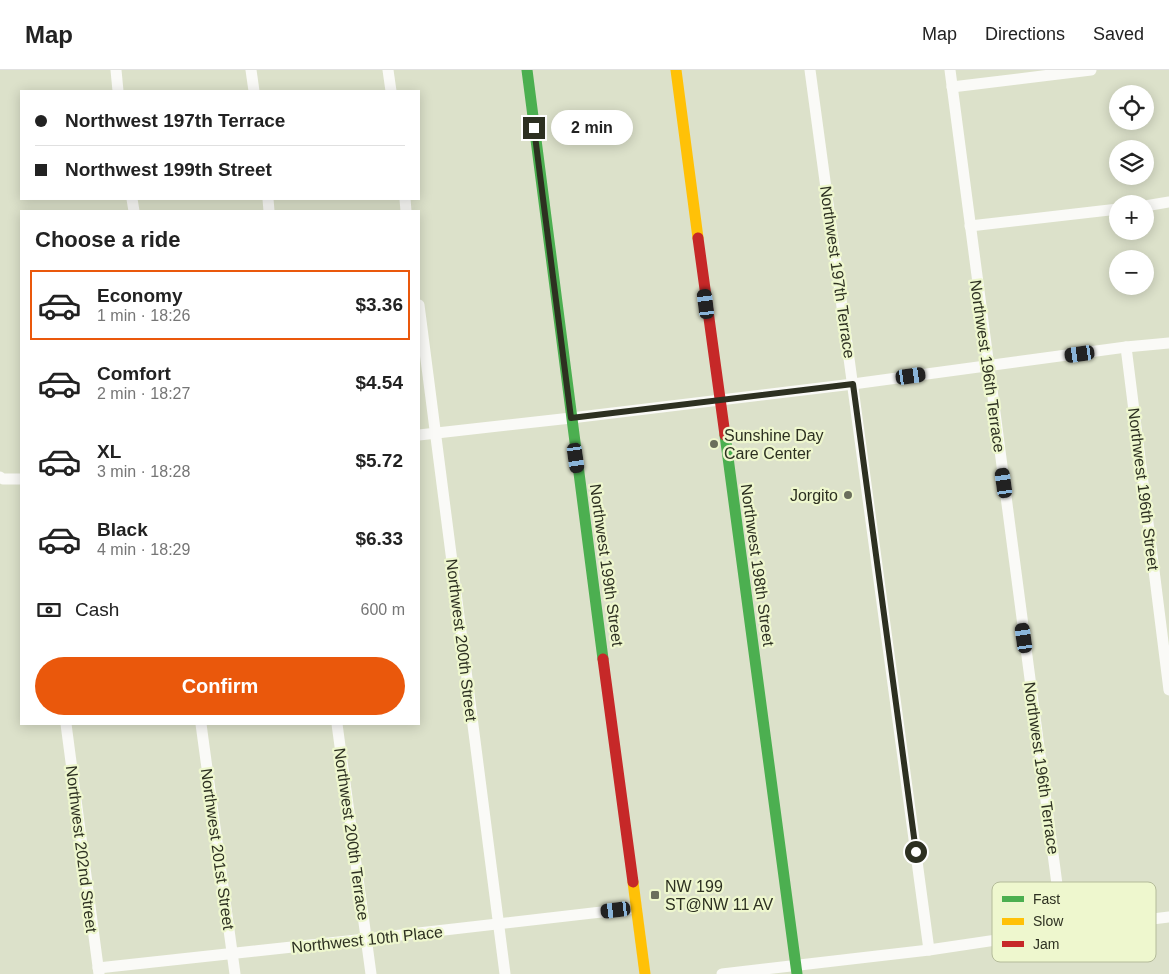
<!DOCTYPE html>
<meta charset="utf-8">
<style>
:root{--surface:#fff;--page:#f2f2f2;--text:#222;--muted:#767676;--line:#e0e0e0;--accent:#ea580c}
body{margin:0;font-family:Arial,sans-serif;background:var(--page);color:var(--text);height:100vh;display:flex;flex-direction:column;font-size:19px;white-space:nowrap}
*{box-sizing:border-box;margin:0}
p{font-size:16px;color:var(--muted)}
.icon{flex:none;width:28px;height:28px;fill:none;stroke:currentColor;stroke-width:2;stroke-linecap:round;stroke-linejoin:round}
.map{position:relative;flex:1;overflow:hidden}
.details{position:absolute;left:20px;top:140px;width:400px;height:515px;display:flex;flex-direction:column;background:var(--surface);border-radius:0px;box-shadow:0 2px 12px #0003}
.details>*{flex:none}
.guide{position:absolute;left:20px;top:20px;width:400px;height:110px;border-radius:0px;box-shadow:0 2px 12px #0003;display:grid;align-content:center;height:110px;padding:0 15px;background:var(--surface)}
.controls{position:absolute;left:1109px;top:15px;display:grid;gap:10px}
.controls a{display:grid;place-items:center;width:45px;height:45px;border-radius:50%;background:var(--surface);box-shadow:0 2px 12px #0003;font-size:25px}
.end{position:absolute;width:22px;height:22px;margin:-11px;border:6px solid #2d3021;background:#fff;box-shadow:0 0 0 2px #fff}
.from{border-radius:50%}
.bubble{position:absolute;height:35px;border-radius:18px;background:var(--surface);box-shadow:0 2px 12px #0003;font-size:16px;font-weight:700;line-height:35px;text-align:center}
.car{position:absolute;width:15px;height:30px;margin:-15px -8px;border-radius:6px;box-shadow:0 0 4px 1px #0007;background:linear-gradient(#222 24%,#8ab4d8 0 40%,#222 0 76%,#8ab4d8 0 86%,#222 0)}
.guide b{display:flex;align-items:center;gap:18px;height:48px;font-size:19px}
.guide b+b{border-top:1px solid var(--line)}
.guide i{width:12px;height:12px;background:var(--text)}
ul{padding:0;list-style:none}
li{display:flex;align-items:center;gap:15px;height:70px;margin:0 10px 8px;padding:0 5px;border:2px solid transparent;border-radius:0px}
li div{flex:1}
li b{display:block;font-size:19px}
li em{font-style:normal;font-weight:700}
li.current{border-color:var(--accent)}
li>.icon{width:45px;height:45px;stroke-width:1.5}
h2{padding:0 15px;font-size:22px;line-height:60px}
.pay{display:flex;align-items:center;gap:12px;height:55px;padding:0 15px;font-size:19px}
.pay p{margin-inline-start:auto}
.action{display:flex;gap:10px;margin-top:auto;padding:10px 15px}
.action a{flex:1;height:58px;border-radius:30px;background:var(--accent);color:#fff;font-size:20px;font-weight:700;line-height:58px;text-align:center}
header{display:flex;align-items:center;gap:30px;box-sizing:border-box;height:70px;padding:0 25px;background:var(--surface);border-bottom:1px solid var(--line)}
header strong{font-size:24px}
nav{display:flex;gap:28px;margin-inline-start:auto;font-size:18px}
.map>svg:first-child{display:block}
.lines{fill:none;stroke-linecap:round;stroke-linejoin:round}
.street{stroke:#fafaf7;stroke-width:11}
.fast{stroke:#4caf50;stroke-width:11}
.slow{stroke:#ffc107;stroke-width:11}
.jam{stroke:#c62828;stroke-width:11}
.route{stroke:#2d3021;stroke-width:6}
.poi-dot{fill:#6a6e5c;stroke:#eef7ce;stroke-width:2}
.labels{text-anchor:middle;stroke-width:4.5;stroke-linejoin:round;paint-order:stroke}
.street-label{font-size:16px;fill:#2d3021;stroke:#eef7ce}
.poi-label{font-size:16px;fill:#2d3021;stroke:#eef7ce;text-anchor:start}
.key{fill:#eef7ce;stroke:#b4bb9a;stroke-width:1}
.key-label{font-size:14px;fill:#2d3021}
</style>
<header>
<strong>Map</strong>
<nav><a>Map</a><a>Directions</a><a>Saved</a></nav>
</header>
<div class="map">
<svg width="1169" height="904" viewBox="0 0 1169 904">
<rect width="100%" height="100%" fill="#dce1ca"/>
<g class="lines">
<g class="street">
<polyline points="116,0 118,21"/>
<polyline points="251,0 254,21"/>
<polyline points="388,0 391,21"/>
<polyline points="810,0 929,880"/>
<polyline points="950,0 1063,860"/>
<polyline points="952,17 1091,0"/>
<polyline points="132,129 134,141"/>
<polyline points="268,129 269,141"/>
<polyline points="405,129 406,141"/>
<polyline points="1145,136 1169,132"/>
<polyline points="970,156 1118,139"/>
<polyline points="419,235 505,904"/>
<polyline points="1126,277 1169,620"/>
<polyline points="419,365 571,348 853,314 1126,277 1169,273"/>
<polyline points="0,407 3,409 21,409"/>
<polyline points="66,654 99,904"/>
<polyline points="201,654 235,904"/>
<polyline points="337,654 371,904"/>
<polyline points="98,898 366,869 636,838"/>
<polyline points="722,904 929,880 1063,860 1169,847"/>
</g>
<g class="fast">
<polyline points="527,0 603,589"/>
<polyline points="725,365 797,904"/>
</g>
<g class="slow">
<polyline points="676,0 698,168"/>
<polyline points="633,812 645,904"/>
</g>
<g class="jam">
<polyline points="698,168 725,365"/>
<polyline points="603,589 633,812"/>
</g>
</g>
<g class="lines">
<polyline class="route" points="534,58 571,348 853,314 916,782"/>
</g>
<g class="poi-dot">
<circle cx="714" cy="374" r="5"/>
<circle cx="848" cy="425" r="5"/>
<rect x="650" y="820" width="10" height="10" rx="2.5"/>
</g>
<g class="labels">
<g class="street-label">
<text transform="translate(838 202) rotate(82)" y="6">Northwest 197th Terrace</text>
<text transform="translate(988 296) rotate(82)" y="6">Northwest 196th Terrace</text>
<text transform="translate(1144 419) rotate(83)" y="6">Northwest 196th Street</text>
<text transform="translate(607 495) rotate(82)" y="6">Northwest 199th Street</text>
<text transform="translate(758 495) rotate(82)" y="6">Northwest 198th Street</text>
<text transform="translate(462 570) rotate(83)" y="6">Northwest 200th Street</text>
<text transform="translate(1042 698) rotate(82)" y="6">Northwest 196th Terrace</text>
<text transform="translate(352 764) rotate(82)" y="6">Northwest 200th Terrace</text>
<text transform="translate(82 779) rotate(83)" y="6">Northwest 202nd Street</text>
<text transform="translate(218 779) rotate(82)" y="6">Northwest 201st Street</text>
<text transform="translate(367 869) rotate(-6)" y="6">Northwest 10th Place</text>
</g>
<g class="poi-label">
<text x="724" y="371">Sunshine Day<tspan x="724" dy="18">Care Center</tspan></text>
<text x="838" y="431" text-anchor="end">Jorgito</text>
<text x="665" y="822">NW 199<tspan x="665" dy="18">ST@NW 11 AV</tspan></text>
</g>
</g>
<rect x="992" y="812" width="164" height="80" rx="8" class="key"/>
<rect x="1002" y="826" width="22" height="6" fill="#4caf50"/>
<rect x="1002" y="848" width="22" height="7" fill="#ffc107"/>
<rect x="1002" y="871" width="22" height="6" fill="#c62828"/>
<g class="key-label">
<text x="1033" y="834">Fast</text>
<text x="1033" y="856">Slow</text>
<text x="1033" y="879">Jam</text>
</g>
</svg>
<div class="controls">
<a><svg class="icon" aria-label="locate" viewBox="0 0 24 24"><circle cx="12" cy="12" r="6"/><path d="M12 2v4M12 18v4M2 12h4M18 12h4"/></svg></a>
<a><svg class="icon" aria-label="layers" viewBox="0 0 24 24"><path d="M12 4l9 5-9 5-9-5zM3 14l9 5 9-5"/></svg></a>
<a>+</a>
<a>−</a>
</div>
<i class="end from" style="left:916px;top:782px"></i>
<i class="end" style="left:534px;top:58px"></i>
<div class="bubble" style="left:551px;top:40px;width:82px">2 min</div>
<i class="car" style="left:706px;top:234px;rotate:353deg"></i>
<i class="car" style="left:1080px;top:284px;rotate:262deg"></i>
<i class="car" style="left:911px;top:306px;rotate:82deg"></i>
<i class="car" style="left:576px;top:388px;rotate:172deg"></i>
<i class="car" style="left:1004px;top:413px;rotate:352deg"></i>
<i class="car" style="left:1024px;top:568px;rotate:352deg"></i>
<i class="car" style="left:616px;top:840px;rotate:263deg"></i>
<div class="guide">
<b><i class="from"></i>Northwest 197th Terrace</b>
<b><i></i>Northwest 199th Street</b>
</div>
<section class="details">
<h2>Choose a ride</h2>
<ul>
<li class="current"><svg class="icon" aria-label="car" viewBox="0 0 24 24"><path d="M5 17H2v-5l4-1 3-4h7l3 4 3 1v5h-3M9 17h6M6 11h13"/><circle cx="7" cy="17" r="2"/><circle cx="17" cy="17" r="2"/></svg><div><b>Economy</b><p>1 min · 18:26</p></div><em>$3.36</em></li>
<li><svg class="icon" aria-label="car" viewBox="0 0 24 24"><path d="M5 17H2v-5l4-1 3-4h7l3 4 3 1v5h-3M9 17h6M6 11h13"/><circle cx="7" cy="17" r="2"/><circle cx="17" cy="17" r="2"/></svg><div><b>Comfort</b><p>2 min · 18:27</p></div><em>$4.54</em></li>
<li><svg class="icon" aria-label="car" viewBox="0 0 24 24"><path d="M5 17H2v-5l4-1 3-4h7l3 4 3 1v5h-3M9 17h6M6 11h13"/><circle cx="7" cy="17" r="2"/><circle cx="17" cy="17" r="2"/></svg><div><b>XL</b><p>3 min · 18:28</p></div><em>$5.72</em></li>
<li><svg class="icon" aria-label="car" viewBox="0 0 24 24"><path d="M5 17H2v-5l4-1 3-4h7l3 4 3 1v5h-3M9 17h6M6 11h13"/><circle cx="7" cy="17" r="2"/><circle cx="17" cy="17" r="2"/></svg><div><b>Black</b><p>4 min · 18:29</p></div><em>$6.33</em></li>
</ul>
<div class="pay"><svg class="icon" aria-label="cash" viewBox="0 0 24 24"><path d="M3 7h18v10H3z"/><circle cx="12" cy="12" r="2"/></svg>Cash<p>600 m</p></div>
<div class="action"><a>Confirm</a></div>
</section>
</div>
